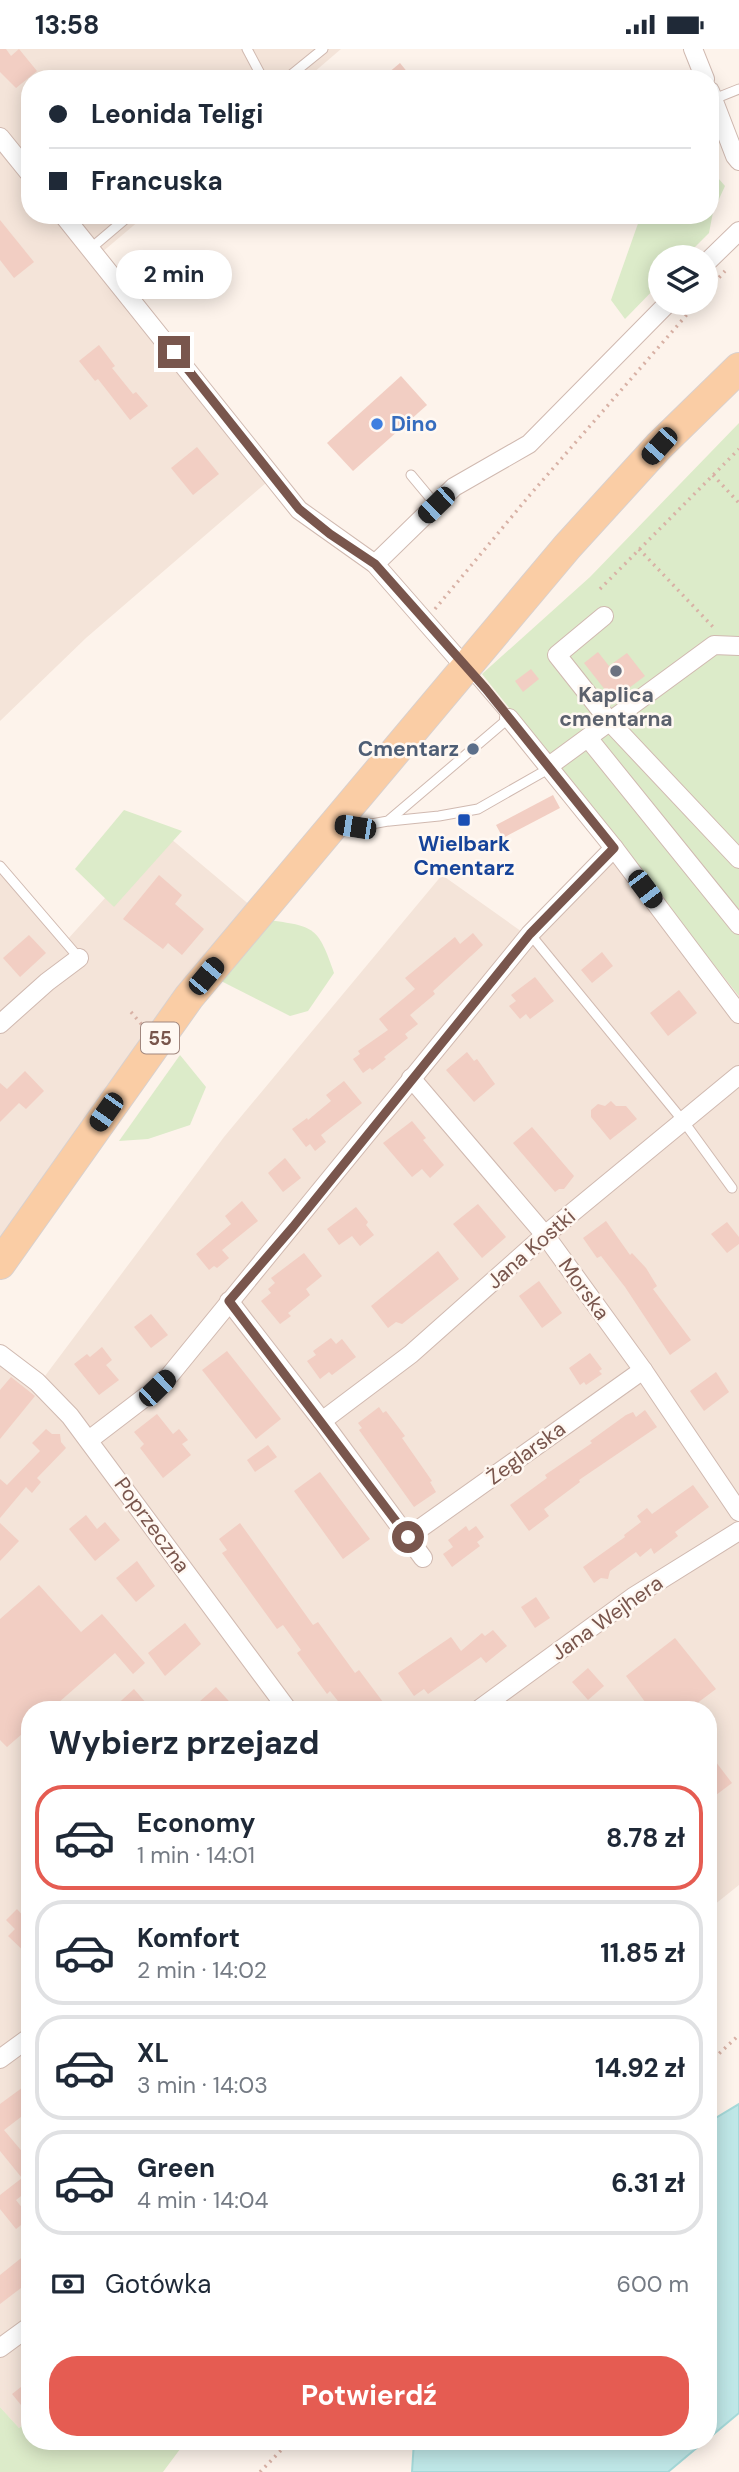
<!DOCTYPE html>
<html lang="pl">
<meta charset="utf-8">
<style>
:root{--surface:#fff;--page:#f6f6f7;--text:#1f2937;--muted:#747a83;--line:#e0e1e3;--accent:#e55c52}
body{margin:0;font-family:"DM Sans",sans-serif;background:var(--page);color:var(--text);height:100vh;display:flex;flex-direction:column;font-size:26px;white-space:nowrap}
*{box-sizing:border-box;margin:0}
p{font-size:23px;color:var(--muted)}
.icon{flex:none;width:38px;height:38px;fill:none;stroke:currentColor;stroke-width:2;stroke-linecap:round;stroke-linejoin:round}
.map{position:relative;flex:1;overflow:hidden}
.drawer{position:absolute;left:21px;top:1652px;width:696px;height:749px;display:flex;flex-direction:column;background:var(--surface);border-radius:28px;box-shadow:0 4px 18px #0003}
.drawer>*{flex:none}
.top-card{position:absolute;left:21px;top:21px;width:698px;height:154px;border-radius:28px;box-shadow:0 4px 18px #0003;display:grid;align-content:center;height:154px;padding:0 28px;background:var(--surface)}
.tools{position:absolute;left:648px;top:196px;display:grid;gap:14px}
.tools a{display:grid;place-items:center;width:70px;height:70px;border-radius:50%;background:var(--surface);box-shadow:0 4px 18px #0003;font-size:35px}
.end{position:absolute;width:32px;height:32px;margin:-16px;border:9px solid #79564d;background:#fff;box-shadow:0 0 0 4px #fff}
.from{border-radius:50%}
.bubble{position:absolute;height:49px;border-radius:24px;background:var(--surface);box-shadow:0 4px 18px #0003;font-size:23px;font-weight:700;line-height:49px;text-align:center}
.car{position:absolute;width:21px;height:42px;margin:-21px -10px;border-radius:9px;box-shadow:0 0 5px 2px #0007;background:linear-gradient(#222 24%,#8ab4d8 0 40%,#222 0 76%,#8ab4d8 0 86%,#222 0)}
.top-card b{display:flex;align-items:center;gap:24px;height:66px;font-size:26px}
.top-card b+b{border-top:2px solid var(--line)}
.top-card i{width:18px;height:18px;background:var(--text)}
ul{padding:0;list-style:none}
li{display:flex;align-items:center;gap:21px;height:105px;margin:0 14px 10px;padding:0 14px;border:4px solid var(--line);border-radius:28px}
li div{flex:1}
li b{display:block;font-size:26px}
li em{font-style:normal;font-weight:700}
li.on{border-color:var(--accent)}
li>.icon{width:63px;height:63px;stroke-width:1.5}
h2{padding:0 28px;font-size:32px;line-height:84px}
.pay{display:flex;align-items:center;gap:18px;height:77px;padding:0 28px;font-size:26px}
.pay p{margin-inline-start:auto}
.primary-button{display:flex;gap:14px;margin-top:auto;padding:14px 28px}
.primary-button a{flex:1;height:80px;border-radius:28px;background:var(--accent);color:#fff;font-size:28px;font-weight:700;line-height:80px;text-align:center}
.status{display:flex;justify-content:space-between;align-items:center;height:49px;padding:0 35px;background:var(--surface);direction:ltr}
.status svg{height:19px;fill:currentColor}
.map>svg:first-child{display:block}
.residential{fill:#f4e4d9}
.green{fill:#dcebc9}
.water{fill:#bfe7e7;stroke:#a5d9d9;stroke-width:2}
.building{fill:#f2cec3}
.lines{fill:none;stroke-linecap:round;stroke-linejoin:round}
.lane-casing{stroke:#d0b9b0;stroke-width:11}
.street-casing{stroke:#d0b9b0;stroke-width:20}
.primary-casing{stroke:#d9d0cd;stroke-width:32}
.path{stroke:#d8b1a5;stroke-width:3.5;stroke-dasharray:2 5;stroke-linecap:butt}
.lane{stroke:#fff;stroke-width:9}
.street{stroke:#fff;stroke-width:18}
.primary{stroke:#facda5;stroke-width:30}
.route{stroke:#79564d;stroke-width:9}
.shop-dot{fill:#3f7fe0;stroke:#fff8f2;stroke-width:2.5}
.worship-dot{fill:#6b7280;stroke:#fff8f2;stroke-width:2.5}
.service-dot{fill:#5c6f8a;stroke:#fff8f2;stroke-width:2.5}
.transit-dot{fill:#1a4fb4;stroke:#fff8f2;stroke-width:2.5}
.labels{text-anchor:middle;stroke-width:5;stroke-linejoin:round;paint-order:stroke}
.shield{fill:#fff8f2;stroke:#a1877e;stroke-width:2}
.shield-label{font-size:19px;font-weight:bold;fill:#79564d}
.shop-label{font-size:21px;font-weight:bold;fill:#366cbe;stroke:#fff8f2;text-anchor:start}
.worship-label{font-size:21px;font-weight:bold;fill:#5b616d;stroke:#fff8f2}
.service-label{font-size:21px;font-weight:bold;fill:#4e5e75;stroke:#fff8f2;text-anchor:end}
.transit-label{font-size:21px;font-weight:bold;fill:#164399;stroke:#fff8f2}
.street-label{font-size:21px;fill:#79564d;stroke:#fff8f2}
</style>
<div class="status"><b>13:58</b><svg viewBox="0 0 49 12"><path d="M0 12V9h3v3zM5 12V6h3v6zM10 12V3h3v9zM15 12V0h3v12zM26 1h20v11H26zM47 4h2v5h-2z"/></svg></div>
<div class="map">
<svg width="739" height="2423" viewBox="0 0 739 2423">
<rect width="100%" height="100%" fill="#fdf3eb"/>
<g class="residential">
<polygon points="0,0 341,0 306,30 30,30 30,166 146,166 101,204 274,427 86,589 0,672"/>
<polygon points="164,784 257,862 0,1219 0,820 67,891"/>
<polygon points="619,794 739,947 739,1836 709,1860 709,1661 30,1661 30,2370 19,2379 0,2358 0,1305 42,1331 224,1088 442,826 525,885"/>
</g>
<g class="green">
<polygon points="711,121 725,137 713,163 709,184 685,208 660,208 660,234 625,270 611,251 641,166 710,166"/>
<polygon points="739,374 739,947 482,625 590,528"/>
<polygon points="124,761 182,782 114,858 75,820"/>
<path d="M267,871C315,877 318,878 334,924L308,962L290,967L221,932Z"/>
<polygon points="180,1006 206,1038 190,1076 148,1090 119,1092"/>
<polygon points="0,2358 19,2379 30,2370 30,2392 186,2392 163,2423 0,2423"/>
</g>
<g class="water">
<polygon points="739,2055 739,2364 709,2389 709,2073"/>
<polygon points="414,2392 705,2392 668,2423 412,2423"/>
</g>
<g class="building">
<polygon points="0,0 6,0 11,7 19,0 37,22 16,39 0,23"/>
<polygon points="400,14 413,30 381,30"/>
<polygon points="0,171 34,213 14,229 0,211"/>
<polygon points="99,296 115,317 112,319 133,345 136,343 148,357 130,371 98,330 95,332 79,312"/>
<polygon points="401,327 427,356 353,422 327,394"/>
<polygon points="197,398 219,425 193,446 171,419"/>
<polygon points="598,603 609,617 627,604 645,627 613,651 584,614"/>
<polygon points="531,620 539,630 523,643 515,632"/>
<polygon points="553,746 560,759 503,789 496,776"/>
<polygon points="159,826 182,846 175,855 204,880 182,906 168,894 163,900 123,870"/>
<polygon points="473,884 483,896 433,942 435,945 410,966 418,975 405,985 408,989 384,1008 386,1010 372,1021 370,1019 363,1024 353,1010 360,1005 358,1002 388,981 379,970 415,940 405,929 455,888 460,895"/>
<polygon points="29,886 46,904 20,928 3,909"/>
<polygon points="602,903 613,917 592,934 581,921"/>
<polygon points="535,928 554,952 530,970 526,965 520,970 509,957 516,952 511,946"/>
<polygon points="679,941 697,964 668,987 650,964"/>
<polygon points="467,1003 474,1012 477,1010 495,1035 474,1053 446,1021"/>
<polygon points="25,1022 44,1042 26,1060 19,1054 0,1073 0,1034 7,1040"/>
<polygon points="344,1032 362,1054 321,1086 326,1093 315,1102 310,1095 306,1098 292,1080 307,1069 308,1071 331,1052 326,1046"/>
<polygon points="611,1052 616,1057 626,1057 637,1070 610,1091 591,1068 591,1061 598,1055 605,1057"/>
<polygon points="412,1072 426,1089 423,1091 444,1116 430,1129 422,1120 412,1128 383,1094"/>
<polygon points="532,1078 574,1127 564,1140 559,1140 555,1143 513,1094"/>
<polygon points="285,1109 301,1129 283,1143 268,1124"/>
<polygon points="242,1152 258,1172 222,1201 229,1209 217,1219 214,1217 209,1221 196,1205 231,1175 225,1167"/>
<polygon points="478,1155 506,1188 482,1209 453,1175"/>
<polygon points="356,1158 368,1173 366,1176 374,1186 360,1197 352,1187 339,1196 327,1180"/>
<polygon points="606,1172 630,1206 632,1204 646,1219 657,1237 653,1240 691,1291 670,1306 625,1238 601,1207 597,1209 583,1189"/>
<polygon points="727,1173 739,1188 739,1195 727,1204 711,1185"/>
<polygon points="438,1202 459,1230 402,1275 396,1273 388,1279 371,1257"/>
<polygon points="304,1204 322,1227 306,1240 310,1246 288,1264 291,1267 280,1275 261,1252 271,1244 268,1240 275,1234 271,1229"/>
<polygon points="539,1232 562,1264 542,1279 519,1247"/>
<polygon points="151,1265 168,1286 151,1299 134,1278"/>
<polygon points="331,1289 336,1295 342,1290 356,1308 332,1326 329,1323 320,1330 307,1312 316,1306 313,1302"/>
<polygon points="102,1298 112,1311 106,1316 119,1331 99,1346 74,1315 87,1305 90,1308"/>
<polygon points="227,1302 281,1370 256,1390 202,1321"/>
<polygon points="590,1304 602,1320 599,1322 602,1325 586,1336 584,1333 580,1336 569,1319"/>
<polygon points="716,1323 729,1343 704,1362 690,1342"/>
<polygon points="11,1328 35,1347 0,1390 0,1341"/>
<polygon points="379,1358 383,1364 386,1362 405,1387 402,1389 432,1432 430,1433 436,1443 414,1458 359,1381 362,1379 358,1374"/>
<polygon points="645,1361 657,1378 579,1431 580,1433 544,1460 549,1467 529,1482 510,1456 547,1429 545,1426 592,1394 590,1392 626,1366 633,1363 636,1368"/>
<polygon points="157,1365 173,1385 179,1380 188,1391 182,1395 191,1406 163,1429 140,1399 144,1395 134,1383"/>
<polygon points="46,1380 52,1385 60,1385 61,1393 66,1399 37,1429 41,1433 32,1444 26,1438 0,1469 0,1430 7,1436 40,1402 32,1394"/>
<polygon points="268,1396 277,1408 255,1423 247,1411"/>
<polygon points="320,1423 370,1490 343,1510 294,1442"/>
<polygon points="693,1436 709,1458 675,1483 678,1487 654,1505 651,1499 640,1508 636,1503 610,1522 608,1530 601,1529 594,1534 583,1518 625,1488 624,1486 641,1473 637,1467 647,1459 652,1465"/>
<polygon points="86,1466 97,1480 105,1473 120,1491 95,1512 69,1480"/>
<polygon points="0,1474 19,1492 0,1512"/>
<polygon points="240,1474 313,1576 318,1573 355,1624 359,1621 389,1661 345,1661 330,1642 327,1645 297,1604 301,1601 283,1576 277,1580 222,1504 227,1501 219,1490"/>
<polygon points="466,1477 469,1482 476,1477 484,1488 477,1493 480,1497 452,1518 443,1505 453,1498 448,1491"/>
<polygon points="137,1512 155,1537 136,1553 116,1529"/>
<polygon points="39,1536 81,1583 102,1565 145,1614 133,1625 115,1604 50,1661 30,1661 30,1678 7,1698 0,1691 0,1570"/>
<polygon points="536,1548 550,1569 535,1579 521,1558"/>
<polygon points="185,1574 201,1595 165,1627 148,1604"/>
<polygon points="493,1581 507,1597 486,1614 481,1608 428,1645 424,1640 414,1647 398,1624 451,1588 461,1602 482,1584 485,1587"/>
<polygon points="675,1589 716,1640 688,1661 651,1661 626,1627"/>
<polygon points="588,1619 604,1637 588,1651 572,1633"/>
<polygon points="216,1638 237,1661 190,1661"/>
<polygon points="134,1640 152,1661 111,1661"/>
<polygon points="709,1704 732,1734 716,1746 709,1736"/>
<polygon points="17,1860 25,1869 30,1864 30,1908 8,1887 15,1880 6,1871"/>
<polygon points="30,2033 30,2061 4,2081 30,2112 30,2140 16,2151 30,2169 16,2180 0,2160 0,2146 22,2129 0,2102 0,2055"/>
<polygon points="30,2202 30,2250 21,2239 0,2255 0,2226"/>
<polygon points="30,2331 30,2367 12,2345"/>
</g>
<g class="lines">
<defs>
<g id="lane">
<polyline points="247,0 263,30"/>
<polyline points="286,30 323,0"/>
<polyline points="714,50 739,40"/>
<polyline points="90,200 130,166"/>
<polyline points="411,426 436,456"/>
<polyline points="390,772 439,767 478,760 550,719"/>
<polyline points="340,775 355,778 388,772 509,669 469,622"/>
<polyline points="0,817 79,909"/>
<polyline points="530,885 684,1073 732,1139"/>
</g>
<g id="street">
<polyline points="693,0 705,30"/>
<polyline points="710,42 735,107 739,112"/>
<polyline points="0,88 30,125"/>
<polyline points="63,166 299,461 375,515 465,618"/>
<polyline points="705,215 739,182"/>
<polyline points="375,515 454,438 529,395 668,254"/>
<polyline points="604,567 557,606 610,673 739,810"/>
<polyline points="509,669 614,799 739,965"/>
<polyline points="588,689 739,876"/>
<polyline points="549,717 714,596 739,597"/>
<polyline points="0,975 47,933 79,909"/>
<polyline points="411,1029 545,1186 643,1321 739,1463"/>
<polyline points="229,1252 322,1372 423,1509"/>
<polyline points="0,1305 37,1333 70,1367 288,1661"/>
<polyline points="322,1372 411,1305 545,1186 739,1026"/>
<polyline points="89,1391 157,1339 170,1326 530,885 614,799"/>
<polyline points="408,1488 643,1321"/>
<polyline points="478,1661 633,1548 739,1482"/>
<polyline points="0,2010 30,1988"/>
<polyline points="0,2299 30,2277"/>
</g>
<polyline id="primary" points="0,1215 189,948 567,498 659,397 739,319"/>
</defs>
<use href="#lane" class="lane-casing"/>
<use href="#street" class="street-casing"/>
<use href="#primary" class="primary-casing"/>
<g class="path">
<polyline points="705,244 725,222"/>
<polyline points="713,426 739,454"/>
<polyline points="639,500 715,580"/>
<polyline points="600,540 739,400"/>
<polyline points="435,560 529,447 697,254"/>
<polyline points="131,963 143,977"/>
<polyline points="709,2014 739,1986"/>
<polyline points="260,2423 290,2392"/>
</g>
<use href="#lane" class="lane"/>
<use href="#street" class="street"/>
<use href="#primary" class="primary"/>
</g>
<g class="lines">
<polyline class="route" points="174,303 299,460 330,485 375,515 486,640 614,799 530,885 293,1178 229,1252 408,1488"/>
</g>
<circle class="shop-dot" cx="377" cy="375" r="7"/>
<circle class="worship-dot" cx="616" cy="622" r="7"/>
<circle class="service-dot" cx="473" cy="700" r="7"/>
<rect class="transit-dot" x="457" y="764" width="14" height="14" rx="3.5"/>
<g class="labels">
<rect class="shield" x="141" y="973.5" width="38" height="31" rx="5"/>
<g class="shield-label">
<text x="160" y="996">55</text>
</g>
<g class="shop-label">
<text x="391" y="382">Dino</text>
</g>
<g class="worship-label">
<text x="616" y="653">Kaplica<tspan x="616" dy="24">cmentarna</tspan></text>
</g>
<g class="service-label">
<text x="459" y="707">Cmentarz</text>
</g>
<g class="transit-label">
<text x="464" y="802">Wielbark<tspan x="464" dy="24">Cmentarz</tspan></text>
</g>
<g class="street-label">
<text transform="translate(531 1200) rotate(-41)" y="7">Jana Kostki</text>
<text transform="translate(584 1240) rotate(54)" y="7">Morska</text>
<text transform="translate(526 1404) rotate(-36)" y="7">Żeglarska</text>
<text transform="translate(152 1476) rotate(54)" y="7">Poprzeczna</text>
<text transform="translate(607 1569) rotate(-35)" y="7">Jana Wejhera</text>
</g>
</g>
</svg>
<div class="tools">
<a><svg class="icon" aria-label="layers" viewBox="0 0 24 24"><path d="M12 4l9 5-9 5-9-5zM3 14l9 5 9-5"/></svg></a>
</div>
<i class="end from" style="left:408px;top:1488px"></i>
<i class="end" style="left:174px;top:303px"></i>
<div class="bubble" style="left:116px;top:201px;width:116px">2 min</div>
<i class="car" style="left:659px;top:397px;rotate:222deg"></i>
<i class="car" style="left:436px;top:456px;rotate:226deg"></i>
<i class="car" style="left:355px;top:778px;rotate:279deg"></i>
<i class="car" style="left:645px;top:840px;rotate:143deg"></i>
<i class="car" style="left:206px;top:927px;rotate:40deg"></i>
<i class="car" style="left:106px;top:1063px;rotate:215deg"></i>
<i class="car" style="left:157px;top:1339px;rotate:46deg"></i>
<div class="top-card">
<b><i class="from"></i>Leonida Teligi</b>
<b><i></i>Francuska</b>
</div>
<section class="drawer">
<h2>Wybierz przejazd</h2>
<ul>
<li class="on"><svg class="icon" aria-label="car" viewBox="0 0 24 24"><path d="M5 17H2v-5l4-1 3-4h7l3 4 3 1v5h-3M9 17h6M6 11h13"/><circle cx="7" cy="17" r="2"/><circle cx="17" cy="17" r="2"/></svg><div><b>Economy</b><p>1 min · 14:01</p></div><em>8.78 zł</em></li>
<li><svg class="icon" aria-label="car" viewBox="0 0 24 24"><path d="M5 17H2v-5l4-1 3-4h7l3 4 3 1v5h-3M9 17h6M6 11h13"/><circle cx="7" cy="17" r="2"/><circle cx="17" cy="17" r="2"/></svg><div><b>Komfort</b><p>2 min · 14:02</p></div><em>11.85 zł</em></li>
<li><svg class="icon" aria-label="car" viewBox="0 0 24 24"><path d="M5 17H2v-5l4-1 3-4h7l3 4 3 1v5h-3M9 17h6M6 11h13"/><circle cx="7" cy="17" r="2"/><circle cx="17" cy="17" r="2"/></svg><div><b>XL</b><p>3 min · 14:03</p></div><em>14.92 zł</em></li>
<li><svg class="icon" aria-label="car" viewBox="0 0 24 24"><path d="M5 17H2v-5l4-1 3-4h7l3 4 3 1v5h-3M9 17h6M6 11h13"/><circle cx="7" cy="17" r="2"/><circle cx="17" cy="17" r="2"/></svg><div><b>Green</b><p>4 min · 14:04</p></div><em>6.31 zł</em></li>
</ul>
<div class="pay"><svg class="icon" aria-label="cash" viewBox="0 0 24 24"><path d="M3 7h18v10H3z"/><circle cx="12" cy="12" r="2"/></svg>Gotówka<p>600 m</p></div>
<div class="primary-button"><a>Potwierdź</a></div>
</section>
</div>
